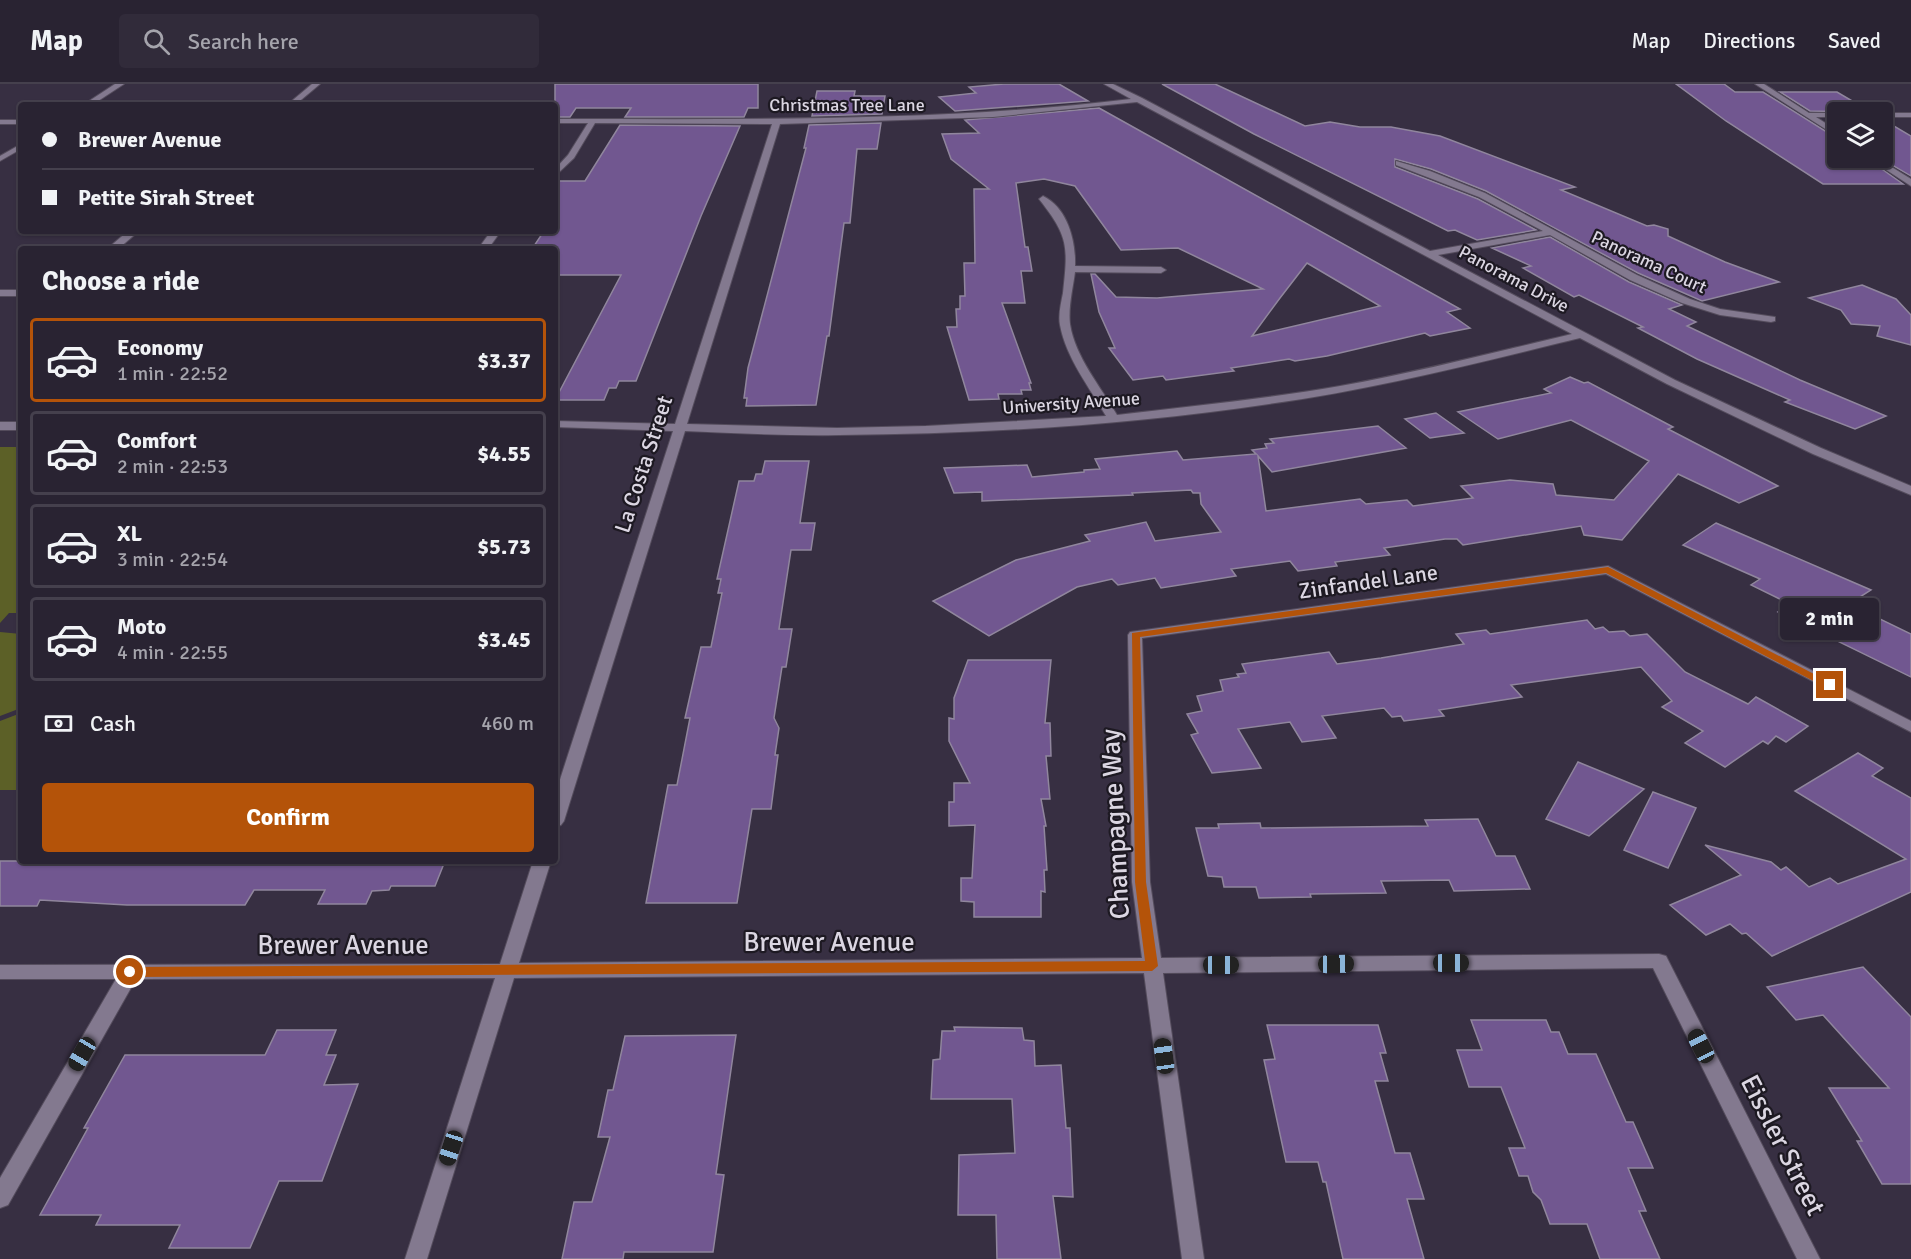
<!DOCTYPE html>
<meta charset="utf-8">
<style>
:root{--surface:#292332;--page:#312b3a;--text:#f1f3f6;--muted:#a5a4ac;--line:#45404d;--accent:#b45309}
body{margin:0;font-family:Signika,sans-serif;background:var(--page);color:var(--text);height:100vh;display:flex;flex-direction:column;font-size:22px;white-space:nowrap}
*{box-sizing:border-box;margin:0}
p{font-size:20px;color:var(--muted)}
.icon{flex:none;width:33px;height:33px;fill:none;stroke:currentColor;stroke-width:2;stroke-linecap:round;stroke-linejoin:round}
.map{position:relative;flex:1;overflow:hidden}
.drawer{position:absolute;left:18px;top:162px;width:540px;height:618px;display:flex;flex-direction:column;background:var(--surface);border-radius:6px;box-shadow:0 2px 4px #0004,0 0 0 2px var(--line)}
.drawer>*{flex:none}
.hud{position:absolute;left:18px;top:18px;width:540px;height:132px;border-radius:6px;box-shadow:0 2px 4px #0004,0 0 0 2px var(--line);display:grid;align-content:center;height:132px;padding:0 24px;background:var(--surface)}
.fabs{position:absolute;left:1827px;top:18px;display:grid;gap:12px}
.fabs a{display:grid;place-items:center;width:66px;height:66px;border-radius:6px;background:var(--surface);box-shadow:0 2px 4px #0004,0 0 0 2px var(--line);font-size:30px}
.end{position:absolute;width:27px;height:27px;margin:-14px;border:8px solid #b45309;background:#fff;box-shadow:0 0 0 3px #fff}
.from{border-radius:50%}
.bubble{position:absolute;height:42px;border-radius:6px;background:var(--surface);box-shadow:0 2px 4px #0004,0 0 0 2px var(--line);font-size:20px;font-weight:800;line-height:42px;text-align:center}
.car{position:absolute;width:18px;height:36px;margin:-18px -9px;border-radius:8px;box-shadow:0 0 4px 2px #0007;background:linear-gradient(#222 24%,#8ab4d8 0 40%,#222 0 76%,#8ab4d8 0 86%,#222 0)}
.hud b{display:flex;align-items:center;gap:21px;height:57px;font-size:22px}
.hud b+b{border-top:2px solid var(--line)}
.hud i{width:15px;height:15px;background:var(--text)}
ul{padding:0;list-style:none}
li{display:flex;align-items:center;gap:18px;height:84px;margin:0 12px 9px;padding:0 12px;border:3px solid var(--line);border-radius:6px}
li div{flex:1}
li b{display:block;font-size:22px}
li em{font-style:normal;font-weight:800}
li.current{border-color:var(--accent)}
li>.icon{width:54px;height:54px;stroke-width:1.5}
h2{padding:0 24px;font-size:27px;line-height:72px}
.pay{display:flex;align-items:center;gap:15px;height:66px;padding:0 24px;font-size:22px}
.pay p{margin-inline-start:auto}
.cta{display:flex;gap:12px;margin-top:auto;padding:12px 24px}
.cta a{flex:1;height:69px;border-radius:6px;background:var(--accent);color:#fff;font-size:24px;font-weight:800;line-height:69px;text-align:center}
header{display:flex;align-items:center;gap:36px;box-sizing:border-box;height:84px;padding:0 30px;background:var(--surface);border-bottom:2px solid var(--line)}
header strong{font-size:28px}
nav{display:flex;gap:33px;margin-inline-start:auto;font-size:21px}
.search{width:420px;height:54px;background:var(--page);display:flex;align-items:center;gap:15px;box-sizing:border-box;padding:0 21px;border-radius:6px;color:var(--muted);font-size:22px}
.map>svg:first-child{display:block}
.green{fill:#5c6027}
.building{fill:#715790;stroke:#90869d;stroke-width:1.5;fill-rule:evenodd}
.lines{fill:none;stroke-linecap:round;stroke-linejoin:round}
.minor-casing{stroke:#544c5c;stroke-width:2}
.minor{fill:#83798f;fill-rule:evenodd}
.route{fill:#b45309}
.labels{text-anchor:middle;stroke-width:4.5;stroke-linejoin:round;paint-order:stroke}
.far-street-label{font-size:18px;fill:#dbd6e2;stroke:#1d1922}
.street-label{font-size:22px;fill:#dbd6e2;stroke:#1d1922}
.near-street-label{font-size:27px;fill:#dbd6e2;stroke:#1d1922}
</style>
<header>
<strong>Map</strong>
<div class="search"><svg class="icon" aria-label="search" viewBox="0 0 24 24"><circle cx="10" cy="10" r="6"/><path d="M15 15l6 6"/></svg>Search here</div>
<nav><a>Map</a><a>Directions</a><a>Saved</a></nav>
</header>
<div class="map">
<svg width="1911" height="1175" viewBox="0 0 1911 1175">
<rect width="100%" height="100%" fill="#372f42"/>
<g class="green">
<polygon points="0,363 21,363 21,529 9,529 0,539"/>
<polygon points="0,548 21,550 21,624 0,632"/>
<polygon points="21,629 21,706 0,706 0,637"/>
</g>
<g class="building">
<polygon points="555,0 758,0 758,24 748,24 744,33 625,33 631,24 576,24 570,33 555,33"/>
<polygon points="1004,0 1059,0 1088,17 955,27 939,13 976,9 969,3"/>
<polygon points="1162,0 1215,0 1305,42 1330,38 1360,43 1391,43 1440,52 1575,103 1561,106 1647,142 1654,141 1668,145 1668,152 1725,178 1779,198 1702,217 1638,189 1486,107 1431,85 1395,75 1395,83 1478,115 1536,146 1477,156 1455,146 1448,147 1254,50"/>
<polygon points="1676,0 1724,0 1735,8 1763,8 1838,55 1838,74 1866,74 1903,100 1823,100 1726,37"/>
<polygon points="817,7 855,7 854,12 885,12 882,30 812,32"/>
<polygon points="1780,8 1837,8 1871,28 1810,27"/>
<path d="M1099,24L1460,225L1447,228L1470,244L1430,252L1425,249L1327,272L1295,277L1289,275L1231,284L1234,287L1166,296L1163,292L1133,296L1109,264H1115L1099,228L1091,190H1095L1116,213L1157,214L1263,205L1178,164L1121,166L1075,102L1044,95L1016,99L1025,163H1028L1032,187H1021L1025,219H1002L1031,299H1029L1031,306H1021L1022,310H998L999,315L969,316L947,243H957L956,225H960V212H965L964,179H975L974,105H989L951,75L942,50L979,49L965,36ZM1307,179L1380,222L1252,252L1280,214Z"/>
<polygon points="1882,35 1911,52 1911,92 1880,74 1882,74"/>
<polygon points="881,39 877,65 857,65 850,139 844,139 829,252 827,252 816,321 746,322 747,314 744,314 748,284 806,64 804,64 809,41"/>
<polygon points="620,41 740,42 701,132 636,297 619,297 616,304 609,304 604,316 555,316 621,191 555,191 555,165 532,165 544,147 555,147 555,97 585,97"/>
<polygon points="1550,153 1629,198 1682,221 1669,225 1696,238 1687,242 1800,296 1886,332 1855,345 1785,318 1790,316 1697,275 1638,244 1643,243 1579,211 1574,213 1523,184 1531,182 1492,164"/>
<polygon points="1862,201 1896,215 1911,231 1911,261 1877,252 1880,242 1851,240 1841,226 1809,214"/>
<polygon points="1570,293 1584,299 1588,298 1673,343 1668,345 1778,402 1739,419 1678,390 1622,456 1584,451 1581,442 1463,461 1457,455 1445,455 1384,464 1390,471 1335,478 1337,482 1298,487 1290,477 1231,485 1236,492 1161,504 1155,494 1118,501 1112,495 1077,503 989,552 933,517 1016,476 1090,457 1085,451 1146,438 1155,457 1221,448 1201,420 1200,409 1193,409 1191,406 1132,409 1133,411 982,417 982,408 954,409 944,384 1027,381 1032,393 1084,388 1084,386 1100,385 1095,375 1177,367 1183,376 1256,370 1252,366 1267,364 1265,360 1274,359 1270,355 1378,342 1406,364 1272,388 1258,372 1266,427 1360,415 1366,420 1407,416 1413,422 1473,414 1461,402 1510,396 1553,400 1556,411 1614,416 1649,377 1571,336 1498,355 1458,328 1551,309 1544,305"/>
<polygon points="1436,329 1464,349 1430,354 1405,335"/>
<polygon points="765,377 809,377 800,439 815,439 811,466 791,466 779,545 792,545 786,583 782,583 774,634 779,644 775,671 778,671 771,725 752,725 737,819 646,819 668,701 677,701 690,634 685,634 701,563 711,563 722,509 718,509 721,495 717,495 739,397 754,397 756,390 762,390"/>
<polygon points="1716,439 1871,506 1849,520 1911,550 1911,593 1778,528 1790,520 1751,501 1760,495 1683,461"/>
<polygon points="1587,536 1595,545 1603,543 1609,548 1624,547 1630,552 1647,550 1685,588 1748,620 1756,613 1808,642 1786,658 1776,652 1768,660 1763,657 1725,683 1685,659 1703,647 1662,623 1672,617 1641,583 1511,601 1522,613 1439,626 1444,632 1404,637 1401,632 1392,633 1384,624 1322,632 1336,654 1302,658 1290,638 1238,645 1261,684 1212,689 1191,651 1198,649 1187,630 1202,627 1197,612 1223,607 1220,596 1239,593 1237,590 1246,589 1242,580 1329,568 1337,580 1381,574 1464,560 1456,550 1486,546 1490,550"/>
<polygon points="968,576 1051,576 1045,639 1050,639 1051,672 1046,672 1050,715 1041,715 1046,742 1044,742 1047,786 1044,786 1045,808 1041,807 1041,833 974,833 974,818 961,817 961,794 972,794 975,741 949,742 949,718 954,718 954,699 970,699 949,657 949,634 954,635 954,614"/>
<polygon points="1858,669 1883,684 1872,692 1911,714 1911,808 1772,872 1746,849 1742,850 1730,840 1706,851 1670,821 1741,791 1705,761 1771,778 1781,786 1786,783 1809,803 1830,794 1838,800 1906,775 1795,707"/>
<polygon points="1578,678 1644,705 1589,752 1546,735"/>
<polygon points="1653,708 1696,724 1668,784 1624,766"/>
<polygon points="1478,735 1496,772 1515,772 1530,805 1454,807 1449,796 1381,797 1386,809 1310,810 1311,813 1259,814 1256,803 1224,803 1222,793 1208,792 1196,744 1219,744 1218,740 1260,739 1261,744 1428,742 1425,736"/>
<polygon points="0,777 445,777 435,802 391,802 389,806 372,807 366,820 318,820 325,806 254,806 245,821 127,821 40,816 37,822 0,822"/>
<polygon points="1863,883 1911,933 1911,1100 1882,1100 1857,1057 1862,1057 1829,1004 1889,1004 1823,931 1796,936 1767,903"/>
<polygon points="1471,936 1546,936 1551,948 1559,948 1568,970 1596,970 1626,1038 1633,1038 1653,1084 1628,1084 1646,1127 1639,1127 1660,1175 1600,1175 1587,1140 1550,1140 1541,1116 1533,1108 1528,1092 1519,1092 1509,1064 1525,1064 1501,1003 1469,1003 1457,966 1482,966"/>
<polygon points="1267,941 1378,941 1386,969 1380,969 1388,997 1375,997 1395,1069 1410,1069 1424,1115 1407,1115 1424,1175 1343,1175 1326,1098 1323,1098 1318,1078 1286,1078 1264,976 1275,975"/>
<polygon points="954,943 1022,944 1024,956 1034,957 1035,982 1061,981 1066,1044 1070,1044 1073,1113 1053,1112 1061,1175 997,1175 996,1131 958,1131 959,1071 1015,1069 1012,1015 931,1015 933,976 940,975 942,947 955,947"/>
<polygon points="277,946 336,946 326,971 336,971 324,1001 358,1000 322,1097 279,1097 250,1164 169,1164 180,1141 96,1141 101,1131 40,1131 88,1044 84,1044 125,971 265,971"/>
<polygon points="736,951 716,1090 724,1091 713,1168 624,1168 623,1175 562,1175 574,1118 592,1118 610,1053 598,1053 608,1006 613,1006 625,952"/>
</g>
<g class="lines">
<defs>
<g id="minor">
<polygon points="115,0 124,0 92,21 83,21"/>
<polygon points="312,0 320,0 295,21 287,21"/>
<path d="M1104,0H1113L1142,14L1430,167L1543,147L1479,113L1396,81V77L1430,87L1485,109L1637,191L1690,215L1720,225L1775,233V237L1771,238L1720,231L1682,219L1630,196L1550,151L1438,171L1675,296L1821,364L1911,402V411L1813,370L1667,300L1580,254C1477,279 1375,305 1269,320C1128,341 982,350 839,351C788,352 736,349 685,347L564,737L561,741L555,743V711L673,347L555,343V337L675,340L772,40L595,39L574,74L555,92V85L568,71L588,39H555V35C748,35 939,38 1131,15ZM1137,18L1572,250C1495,268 1418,288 1340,302C1266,315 1192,322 1117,331C1101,303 1075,273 1070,240C1068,223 1073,204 1075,188L1161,189L1166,186L1161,183L1075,182C1076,158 1068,124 1043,112L1039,115C1069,153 1068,162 1063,209C1061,219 1058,231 1060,241C1066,274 1090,304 1106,332L926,342L837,344L687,340L780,40L993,33Z"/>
<polygon points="1755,0 1764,0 1809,29 1838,29 1838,33 1816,33 1838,47 1838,53"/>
<rect x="1882" y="29" width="29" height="4"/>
<rect x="0" y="36" width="21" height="4"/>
<polygon points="21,60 21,65 0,77 0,72"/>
<polygon points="1868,74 1877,74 1911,95 1911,102"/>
<polygon points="128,147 139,147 118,165 107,165"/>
<polygon points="491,147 501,147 488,165 478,165"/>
<rect x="0" y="206" width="21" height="6"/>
<rect x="0" y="338" width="21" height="8"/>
<polygon points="1608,482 1911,637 1911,648 1606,490 1142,554 1150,798 1161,874 1659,870 1666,872 1820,1175 1797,1175 1653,884 1163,889 1204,1175 1182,1175 1144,889 514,894 427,1175 405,1175 495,894 136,895 8,1121 0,1124 0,1094 116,895 0,895 0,881 500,880 533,777 551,777 519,879 1142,874 1132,798 1128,551 1130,548"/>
</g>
</defs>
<use href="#minor" class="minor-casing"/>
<use href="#minor" class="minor"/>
</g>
<polygon class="route" points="1608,483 1835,601 1827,604 1606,489 1140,553 1146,798 1158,882 1152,887 130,893 123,888 130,883 1145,877 1135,798 1132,549"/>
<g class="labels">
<g class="far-street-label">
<text x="847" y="27">Christmas Tree Lane</text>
<text transform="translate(1649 178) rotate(25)" y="6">Panorama Court</text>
<text transform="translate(1514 195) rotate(28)" y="6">Panorama Drive</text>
<text transform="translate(1071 319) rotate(-4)" y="6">University Avenue</text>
</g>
<g class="street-label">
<text transform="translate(643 380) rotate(-72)" y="8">La Costa Street</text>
<text transform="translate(1368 497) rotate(-8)" y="8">Zinfandel Lane</text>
</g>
<g class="near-street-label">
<text transform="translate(1115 740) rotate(-93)" y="9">Champagne Way</text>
<text x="829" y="867">Brewer Avenue</text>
<text x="343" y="870">Brewer Avenue</text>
<text transform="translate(1783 1061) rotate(63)" y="9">Eissler Street</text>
</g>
</g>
</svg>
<div class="fabs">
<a><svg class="icon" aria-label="layers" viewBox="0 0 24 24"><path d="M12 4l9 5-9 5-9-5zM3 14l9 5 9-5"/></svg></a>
</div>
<i class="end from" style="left:130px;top:888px"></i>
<i class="end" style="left:1830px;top:601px"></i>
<div class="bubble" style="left:1780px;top:514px;width:99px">2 min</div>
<i class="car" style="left:1451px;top:879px;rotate:90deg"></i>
<i class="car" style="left:1336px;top:880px;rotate:89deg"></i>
<i class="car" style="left:1221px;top:881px;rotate:90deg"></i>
<i class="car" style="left:1701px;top:962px;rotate:333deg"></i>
<i class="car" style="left:82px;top:970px;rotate:210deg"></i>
<i class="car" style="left:1164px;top:972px;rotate:352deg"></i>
<i class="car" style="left:451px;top:1064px;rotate:198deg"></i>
<div class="hud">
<b><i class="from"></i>Brewer Avenue</b>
<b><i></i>Petite Sirah Street</b>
</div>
<section class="drawer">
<h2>Choose a ride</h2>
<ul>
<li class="current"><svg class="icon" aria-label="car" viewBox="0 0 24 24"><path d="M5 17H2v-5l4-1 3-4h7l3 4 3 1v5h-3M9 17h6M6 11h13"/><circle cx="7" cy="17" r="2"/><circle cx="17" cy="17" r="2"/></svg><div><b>Economy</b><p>1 min · 22:52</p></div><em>$3.37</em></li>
<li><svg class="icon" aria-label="car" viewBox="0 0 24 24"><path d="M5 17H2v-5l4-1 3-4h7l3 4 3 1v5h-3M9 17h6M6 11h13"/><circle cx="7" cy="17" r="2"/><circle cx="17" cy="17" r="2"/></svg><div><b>Comfort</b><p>2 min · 22:53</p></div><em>$4.55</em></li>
<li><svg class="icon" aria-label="car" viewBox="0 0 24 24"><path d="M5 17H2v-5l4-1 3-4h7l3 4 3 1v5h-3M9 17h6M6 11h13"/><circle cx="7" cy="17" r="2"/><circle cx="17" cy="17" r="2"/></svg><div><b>XL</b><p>3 min · 22:54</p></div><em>$5.73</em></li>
<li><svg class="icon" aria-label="car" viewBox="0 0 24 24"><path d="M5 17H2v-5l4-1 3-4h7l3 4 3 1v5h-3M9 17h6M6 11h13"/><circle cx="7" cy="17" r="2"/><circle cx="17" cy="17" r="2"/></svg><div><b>Moto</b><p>4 min · 22:55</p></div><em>$3.45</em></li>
</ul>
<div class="pay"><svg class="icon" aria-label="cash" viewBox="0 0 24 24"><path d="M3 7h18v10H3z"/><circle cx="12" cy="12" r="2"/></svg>Cash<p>460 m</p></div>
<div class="cta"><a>Confirm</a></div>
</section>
</div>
